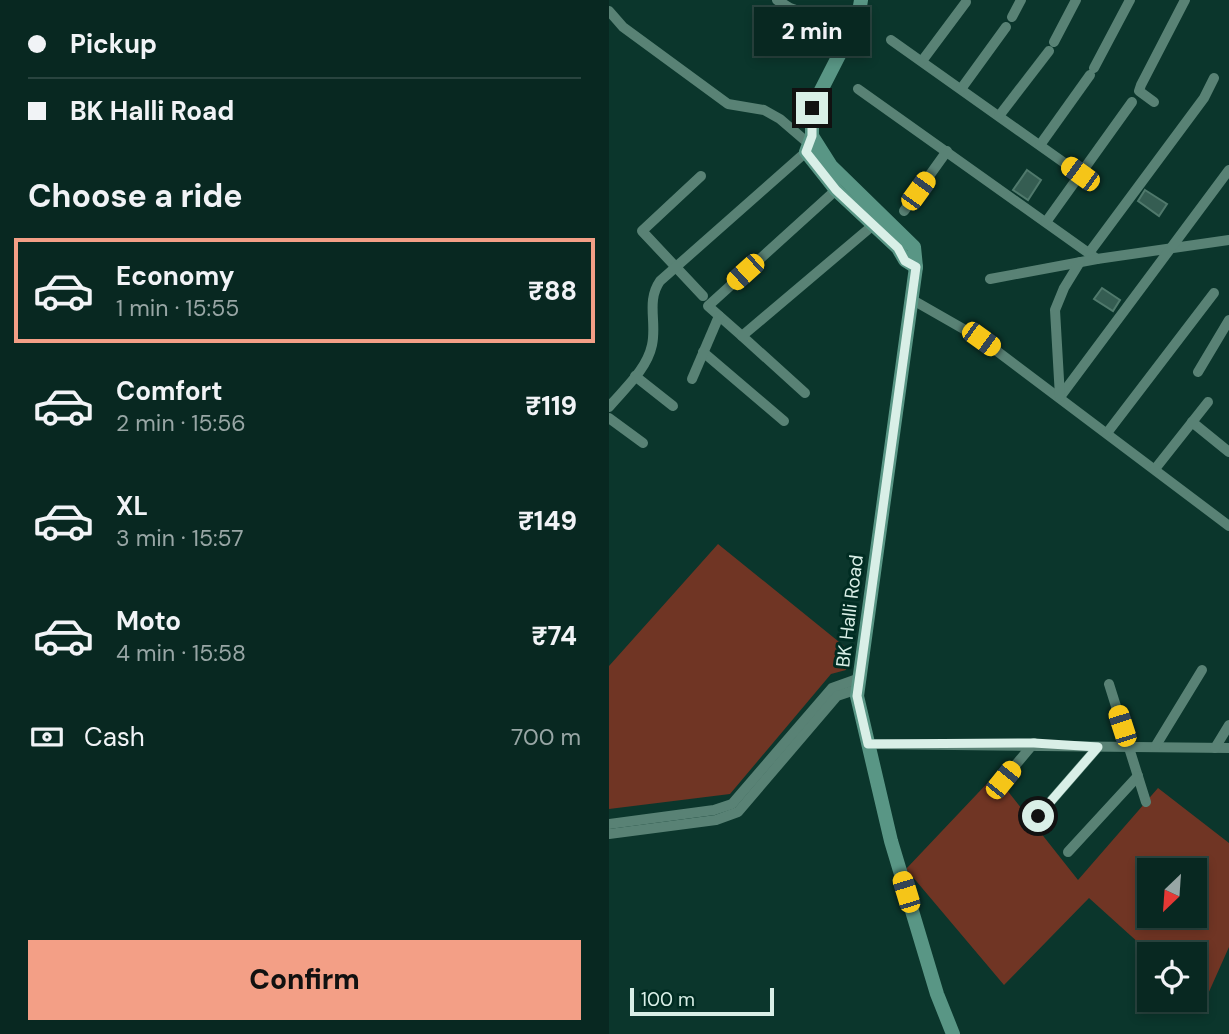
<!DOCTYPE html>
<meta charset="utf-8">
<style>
:root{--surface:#082821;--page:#16342e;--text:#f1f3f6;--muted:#98a6a5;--line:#29443f;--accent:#f39f86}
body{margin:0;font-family:"DM Sans",sans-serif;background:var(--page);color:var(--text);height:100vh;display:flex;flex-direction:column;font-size:26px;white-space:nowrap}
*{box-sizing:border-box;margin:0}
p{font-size:23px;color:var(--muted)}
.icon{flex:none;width:38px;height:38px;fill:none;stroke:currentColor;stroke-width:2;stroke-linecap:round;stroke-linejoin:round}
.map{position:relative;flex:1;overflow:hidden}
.panel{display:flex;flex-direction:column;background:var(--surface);width:609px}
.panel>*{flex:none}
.guide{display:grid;align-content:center;height:154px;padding:0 28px;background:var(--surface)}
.needle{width:46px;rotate:205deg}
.tools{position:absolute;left:528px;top:858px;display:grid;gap:14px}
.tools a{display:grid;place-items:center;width:70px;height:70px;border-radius:0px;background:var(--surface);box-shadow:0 4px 10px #0003,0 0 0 2px var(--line);font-size:35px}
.scale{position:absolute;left:21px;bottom:18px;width:144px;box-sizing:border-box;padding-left:7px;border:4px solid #d9efe7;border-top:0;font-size:19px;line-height:24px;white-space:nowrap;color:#d9efe7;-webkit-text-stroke:5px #002c22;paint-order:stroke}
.end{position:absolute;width:32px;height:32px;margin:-16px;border:9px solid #d9efe7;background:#111;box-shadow:0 0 0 4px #111}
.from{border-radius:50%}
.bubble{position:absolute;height:49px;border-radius:0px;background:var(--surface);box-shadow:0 4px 10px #0003,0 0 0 2px var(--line);font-size:23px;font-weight:800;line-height:49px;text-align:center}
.car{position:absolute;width:21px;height:42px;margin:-21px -10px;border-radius:9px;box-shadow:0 0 5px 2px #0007;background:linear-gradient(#f5c518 24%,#345 0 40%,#f5c518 0 76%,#345 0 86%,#f5c518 0)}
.guide b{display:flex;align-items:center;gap:24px;height:66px;font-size:26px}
.guide b+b{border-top:2px solid var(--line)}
.guide i{width:18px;height:18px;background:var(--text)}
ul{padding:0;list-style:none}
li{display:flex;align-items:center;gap:21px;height:105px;margin:0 14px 10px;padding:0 14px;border:4px solid transparent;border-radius:0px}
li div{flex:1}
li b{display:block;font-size:26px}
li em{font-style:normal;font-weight:800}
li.selected{border-color:var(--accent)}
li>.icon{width:63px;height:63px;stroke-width:1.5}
h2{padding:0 28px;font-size:32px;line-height:84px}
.pay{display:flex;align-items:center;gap:18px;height:77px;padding:0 28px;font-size:26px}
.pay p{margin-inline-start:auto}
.action{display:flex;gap:14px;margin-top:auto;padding:14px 28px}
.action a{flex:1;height:80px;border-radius:0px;background:var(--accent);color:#111;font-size:28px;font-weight:800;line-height:80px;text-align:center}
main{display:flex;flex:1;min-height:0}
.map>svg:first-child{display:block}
.green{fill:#703524;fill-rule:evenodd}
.building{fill:#355d52;stroke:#50796c;stroke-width:2}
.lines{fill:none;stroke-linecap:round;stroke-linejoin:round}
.minor{stroke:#598275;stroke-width:10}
.secondary{stroke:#599685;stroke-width:14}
.route{stroke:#d9efe7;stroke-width:9}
.labels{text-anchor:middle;stroke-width:6;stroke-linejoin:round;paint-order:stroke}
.street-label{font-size:19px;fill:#d9efe7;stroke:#002c22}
</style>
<main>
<section class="panel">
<div class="guide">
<b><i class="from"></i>Pickup</b>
<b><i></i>BK Halli Road</b>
</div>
<h2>Choose a ride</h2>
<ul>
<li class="selected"><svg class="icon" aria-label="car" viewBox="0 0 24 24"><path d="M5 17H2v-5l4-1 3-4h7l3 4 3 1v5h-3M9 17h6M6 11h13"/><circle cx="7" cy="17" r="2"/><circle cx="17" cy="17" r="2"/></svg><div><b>Economy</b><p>1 min · 15:55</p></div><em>₹88</em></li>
<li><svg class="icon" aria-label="car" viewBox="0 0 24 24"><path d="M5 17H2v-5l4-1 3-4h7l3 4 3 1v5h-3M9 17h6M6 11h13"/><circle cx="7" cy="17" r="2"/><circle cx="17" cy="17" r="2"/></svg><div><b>Comfort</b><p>2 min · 15:56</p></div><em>₹119</em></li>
<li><svg class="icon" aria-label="car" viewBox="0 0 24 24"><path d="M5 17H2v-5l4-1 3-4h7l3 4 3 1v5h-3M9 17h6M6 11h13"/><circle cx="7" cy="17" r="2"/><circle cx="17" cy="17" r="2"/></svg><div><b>XL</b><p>3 min · 15:57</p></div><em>₹149</em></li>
<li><svg class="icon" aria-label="car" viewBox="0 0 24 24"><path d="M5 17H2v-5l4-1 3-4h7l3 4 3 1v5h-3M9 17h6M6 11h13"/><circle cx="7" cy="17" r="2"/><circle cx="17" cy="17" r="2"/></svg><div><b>Moto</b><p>4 min · 15:58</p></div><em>₹74</em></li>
</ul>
<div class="pay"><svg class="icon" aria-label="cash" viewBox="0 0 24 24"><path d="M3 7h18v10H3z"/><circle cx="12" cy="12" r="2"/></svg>Cash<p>700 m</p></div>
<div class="action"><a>Confirm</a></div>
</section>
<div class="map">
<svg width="620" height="1034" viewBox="0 0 620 1034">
<rect width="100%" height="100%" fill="#0b362c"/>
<g class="green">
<polygon points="109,544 240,650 237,670 222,674 121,794 0,809 0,666"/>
<path d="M386,775L469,880L549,788L620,843V947L595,1003L586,995V954H542L480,898L395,985L297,869ZM541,870H586V915H541Z"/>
</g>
<g class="building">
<polygon points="418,170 432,180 419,200 404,190"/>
<polygon points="536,190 558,204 550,216 529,201"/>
<polygon points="493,288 511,300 504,311 485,299"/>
</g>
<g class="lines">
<g class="minor">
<polyline points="168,0 181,8 243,30"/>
<polyline points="0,11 14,27 119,104 155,110 171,119 199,143"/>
<polyline points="403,17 412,0"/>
<polyline points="282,40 471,174"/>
<polyline points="445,42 467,0"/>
<polyline points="313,61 357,2"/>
<polyline points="485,68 521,0"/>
<polyline points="249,89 488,259"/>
<polyline points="352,89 397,27"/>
<polyline points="545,102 530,91 532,85 576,0"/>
<polyline points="390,116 440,51"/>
<polyline points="431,145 481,75"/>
<polyline points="92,176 33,231 94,296"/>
<polyline points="295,211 338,151"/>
<polyline points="437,222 523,102"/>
<polyline points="480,253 595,98 605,78"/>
<polyline points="381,279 488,259 620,240"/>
<polyline points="302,299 372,339 620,526"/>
<polyline points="133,336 99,306 227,190"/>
<polyline points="94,352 175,421"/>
<polyline points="589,372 620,320"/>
<polyline points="26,376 64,406"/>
<polyline points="83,379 110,316"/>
<polyline points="196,393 133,336 269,221"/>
<polyline points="451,397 620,170"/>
<polyline points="451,397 446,310 455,288 471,262"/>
<path d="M0,407C16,388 38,369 43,345C48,322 37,301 51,281L197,152"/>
<polyline points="0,418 34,443"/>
<polyline points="583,422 620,452"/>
<polyline points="498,433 605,293"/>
<polyline points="546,469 599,402"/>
<polyline points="500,684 537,802"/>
<polyline points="259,744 620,748"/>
<polyline points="546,747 593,670"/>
<polyline points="606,748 620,725"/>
<polyline points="394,780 425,743"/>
<polyline points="429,816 489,747"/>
<polyline points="0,824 105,810 123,804 223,688 251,678"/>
<polyline points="0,834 107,820 129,812 228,696 249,689"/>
<polyline points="459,852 529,776"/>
</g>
<g class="secondary">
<polyline points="252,0 249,18 203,108 203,136 197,152 227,190 289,248 296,260 307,267"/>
<polyline points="203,136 222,166 305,247 307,267 248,696 282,841 328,994 344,1034"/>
</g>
</g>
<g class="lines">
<polyline class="route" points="203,108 203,136 197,152 227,190 289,248 296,261 307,267 248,696 259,744 425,743 489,747 429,816"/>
</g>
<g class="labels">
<g class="street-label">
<text transform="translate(240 611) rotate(-83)" y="7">BK Halli Road</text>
</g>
</g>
</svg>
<div class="tools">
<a><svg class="needle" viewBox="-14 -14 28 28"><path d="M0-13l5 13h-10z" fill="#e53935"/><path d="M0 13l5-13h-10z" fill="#98a6a5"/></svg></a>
<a><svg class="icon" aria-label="locate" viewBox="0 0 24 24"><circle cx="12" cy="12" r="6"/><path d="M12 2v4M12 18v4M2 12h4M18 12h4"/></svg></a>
</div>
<div class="scale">100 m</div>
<i class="end from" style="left:429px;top:816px"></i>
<i class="end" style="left:203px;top:108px"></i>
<div class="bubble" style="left:145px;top:7px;width:116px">2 min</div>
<i class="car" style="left:471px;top:174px;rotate:306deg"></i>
<i class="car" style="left:309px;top:191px;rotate:36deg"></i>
<i class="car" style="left:136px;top:272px;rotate:228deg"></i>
<i class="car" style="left:372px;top:339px;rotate:126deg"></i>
<i class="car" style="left:513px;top:726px;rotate:342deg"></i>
<i class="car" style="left:394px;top:780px;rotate:39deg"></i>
<i class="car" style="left:297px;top:892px;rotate:343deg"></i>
</div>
</main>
